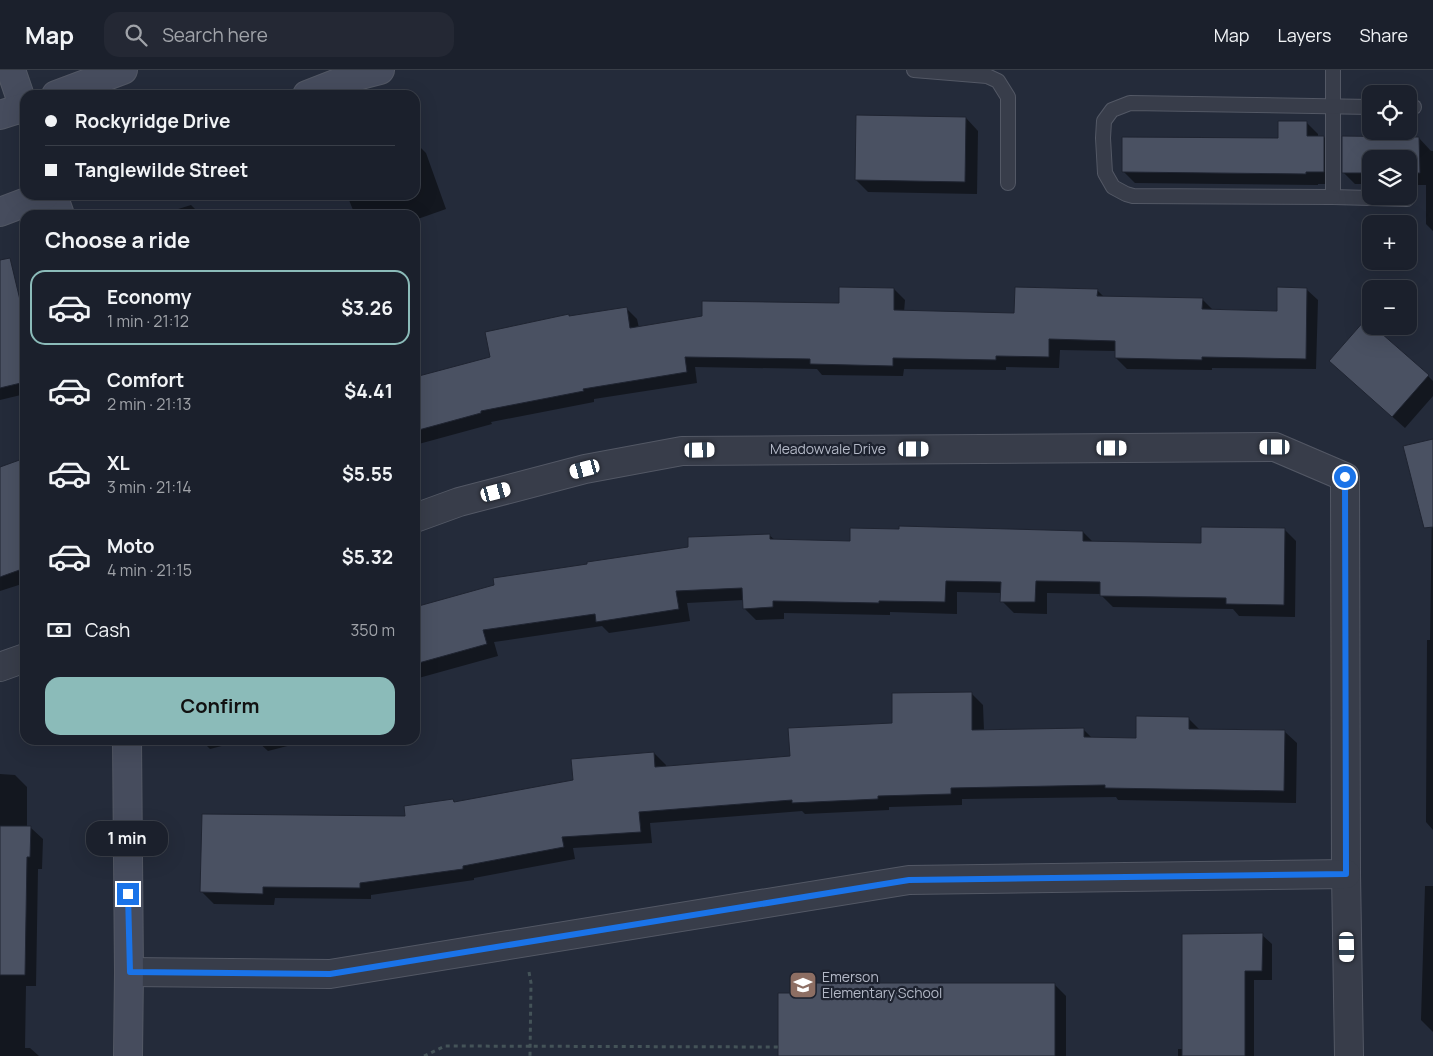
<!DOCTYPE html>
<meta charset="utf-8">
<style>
:root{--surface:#1b202c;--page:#242834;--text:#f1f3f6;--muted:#a0a3a9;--line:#393e48;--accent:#8bbbb9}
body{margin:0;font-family:Manrope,sans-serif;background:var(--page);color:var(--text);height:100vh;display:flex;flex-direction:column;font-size:19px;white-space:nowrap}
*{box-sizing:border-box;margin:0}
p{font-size:16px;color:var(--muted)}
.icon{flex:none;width:28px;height:28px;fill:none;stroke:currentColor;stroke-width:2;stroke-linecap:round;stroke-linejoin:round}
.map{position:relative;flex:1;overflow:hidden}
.details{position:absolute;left:20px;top:140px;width:400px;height:535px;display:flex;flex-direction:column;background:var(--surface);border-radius:15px;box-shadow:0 5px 20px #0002,0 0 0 1px var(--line)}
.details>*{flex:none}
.hud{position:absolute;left:20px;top:20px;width:400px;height:110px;border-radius:15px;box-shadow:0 5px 20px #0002,0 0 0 1px var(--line);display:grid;align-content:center;height:110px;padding:0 25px;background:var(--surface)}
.buttons{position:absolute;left:1362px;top:15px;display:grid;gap:10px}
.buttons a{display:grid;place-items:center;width:55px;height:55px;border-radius:10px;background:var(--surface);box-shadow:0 5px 20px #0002,0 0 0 1px var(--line);font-size:25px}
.end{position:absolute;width:22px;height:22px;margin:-11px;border:6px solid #1a73e8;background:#fff;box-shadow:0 0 0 2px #fff}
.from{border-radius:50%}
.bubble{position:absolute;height:35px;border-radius:15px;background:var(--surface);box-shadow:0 5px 20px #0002,0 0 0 1px var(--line);font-size:16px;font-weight:700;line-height:35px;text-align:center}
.car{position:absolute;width:15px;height:30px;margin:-15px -8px;border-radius:6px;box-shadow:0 0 4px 1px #0007;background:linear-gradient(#fff 24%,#345 0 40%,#fff 0 76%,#345 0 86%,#fff 0)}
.hud b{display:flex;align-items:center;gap:18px;height:48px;font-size:19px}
.hud b+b{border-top:1px solid var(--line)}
.hud i{width:12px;height:12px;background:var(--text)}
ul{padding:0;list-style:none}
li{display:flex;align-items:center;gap:15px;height:75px;margin:0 10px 8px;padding:0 15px;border:2px solid transparent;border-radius:15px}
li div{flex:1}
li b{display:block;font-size:19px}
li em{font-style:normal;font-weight:700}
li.current{border-color:var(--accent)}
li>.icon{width:45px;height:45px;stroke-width:1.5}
h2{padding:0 25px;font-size:22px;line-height:60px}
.pay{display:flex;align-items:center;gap:12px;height:55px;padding:0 25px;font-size:19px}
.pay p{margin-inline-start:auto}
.action{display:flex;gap:10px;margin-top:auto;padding:10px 25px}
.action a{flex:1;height:58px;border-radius:15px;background:var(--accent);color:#111;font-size:20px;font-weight:700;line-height:58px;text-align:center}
header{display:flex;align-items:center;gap:30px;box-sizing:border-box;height:70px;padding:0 25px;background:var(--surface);border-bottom:1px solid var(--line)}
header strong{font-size:24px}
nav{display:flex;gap:28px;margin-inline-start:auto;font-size:18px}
.search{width:350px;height:45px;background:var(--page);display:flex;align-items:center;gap:12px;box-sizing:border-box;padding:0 18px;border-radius:15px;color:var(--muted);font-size:19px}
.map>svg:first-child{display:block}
.shadow{fill:#0007}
.building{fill:#4a5162;stroke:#1f2431}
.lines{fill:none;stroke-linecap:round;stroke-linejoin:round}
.lane-casing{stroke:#535865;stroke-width:16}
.street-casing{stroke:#535865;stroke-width:30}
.secondary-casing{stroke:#535865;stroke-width:30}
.path{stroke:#445358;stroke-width:3;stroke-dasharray:4 4;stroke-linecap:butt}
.lane{stroke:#383d4a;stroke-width:14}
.street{stroke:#383d4a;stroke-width:28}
.secondary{stroke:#464c5d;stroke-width:28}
.route{stroke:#1a73e8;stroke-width:6}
.labels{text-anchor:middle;stroke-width:4.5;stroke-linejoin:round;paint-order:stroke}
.street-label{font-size:14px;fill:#b3b8c6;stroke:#1d222f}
.poi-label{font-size:14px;fill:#b3b8c6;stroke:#1d222f;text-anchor:start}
</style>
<header>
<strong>Map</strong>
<div class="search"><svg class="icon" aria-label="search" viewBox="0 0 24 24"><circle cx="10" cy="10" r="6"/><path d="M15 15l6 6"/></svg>Search here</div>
<nav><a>Map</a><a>Layers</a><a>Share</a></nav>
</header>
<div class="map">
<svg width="1433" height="986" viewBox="0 0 1433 986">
<rect width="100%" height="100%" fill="#242b3a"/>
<g class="shadow">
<polygon points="966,48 978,61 977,124 868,122 856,110"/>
<polygon points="1306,52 1318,64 1318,67 1324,67 1336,79 1336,114 1318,114 1318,115 1135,113 1123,101 1279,69"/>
<polygon points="1343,67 1419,68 1431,81 1433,81 1433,161 1426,154 1426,115 1409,115 1409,89 1371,89 1371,114 1355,114 1343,102"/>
<polygon points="415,72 426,83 446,139 415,150 415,145 355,145 347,125 415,125"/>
<polygon points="191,135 201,145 159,145"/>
<polygon points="894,219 905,230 904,242 1016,244 1097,220 1105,228 1202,229 1214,241 1278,242 1306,219 1318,230 1316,299 1212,298 1212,300 1127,299 1116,288 1116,281 1060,280 1059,298 1006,297 1006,300 904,299 903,306 822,305 817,299 695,297 697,313 594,329 594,332 491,352 492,354 415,375 415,309 491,288 569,246 570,247 626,238 637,249 639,258 840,234"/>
<polygon points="21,235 25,240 25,324 0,330 0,240"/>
<polygon points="1330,291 1428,306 1433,311 1433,326 1405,358"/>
<polygon points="1433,370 1433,760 1426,752 1427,570 1430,570"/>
<polygon points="25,389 25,513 0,521 0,398"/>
<polygon points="1285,460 1296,471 1295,547 1239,546 1233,539 1113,537 1101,525 1101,524 1047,523 1047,544 1014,543 1002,531 1002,523 957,522 957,544 890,542 890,545 784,543 784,549 756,550 744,538 744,530 687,533 690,551 609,563 602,556 494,572 498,586 415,609 415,539 769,465 775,470 851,472 1083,462 1093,472 1202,474"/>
<polygon points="971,623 983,635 984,661 1084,660 1092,668 1137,669 1189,649 1200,660 1285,662 1297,673 1296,733 1118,730 1116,727 962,729 962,735 889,737 889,740 805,744 802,741 650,753 652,773 573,778 575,789 474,808 474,810 371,825 371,829 275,828 274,835 214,834 202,822 453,730 456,733 574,711 654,683 666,695 666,697 791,688 893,654"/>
<polygon points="201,670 245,670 210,679"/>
<polygon points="256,670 295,670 294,671 295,674 268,681"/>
<polygon points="0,704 15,705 27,717 27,757 31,758 43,769 42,799 38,799 36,916 26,916 25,978 30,978 39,986 0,986"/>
<polygon points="1425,816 1433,816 1433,962 1421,950"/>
<polygon points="1262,865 1272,874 1272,910 1254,910 1254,986 1178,986 1178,979 1183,979"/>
<polygon points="1054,914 1066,926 1066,986 779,986"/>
</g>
<g class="building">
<polygon points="856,45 966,47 965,112 855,110"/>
<polygon points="1278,51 1307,51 1307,66 1324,66 1324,102 1306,102 1306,104 1122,102 1122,67 1278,68"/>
<polygon points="1342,66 1419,67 1420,103 1409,103 1409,89 1371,89 1371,103 1342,103"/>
<polygon points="10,188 25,251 25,312 0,318 0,190"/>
<polygon points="839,217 894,218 894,240 1014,243 1015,217 1098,219 1097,226 1203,228 1202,239 1277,241 1277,217 1307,218 1306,289 1202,287 1202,290 1115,288 1115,271 1049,269 1049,287 996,286 996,290 893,288 893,296 810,294 810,289 685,287 687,302 583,319 584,321 481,341 481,343 415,361 415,307 490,287 485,262 569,244 569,246 627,237 630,258 702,246 702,231 839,233"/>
<polygon points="1365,250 1371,256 1373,256 1429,305 1392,347 1329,291"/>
<polygon points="1433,369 1433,457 1424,458 1403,376"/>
<polygon points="25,388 25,498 0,507 0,397"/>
<polygon points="899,456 1083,461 1083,471 1201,473 1201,457 1285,458 1284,535 1226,534 1226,528 1100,526 1100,512 1036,511 1035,532 1000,532 1001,512 946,511 945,532 879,531 879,533 773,531 773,537 743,539 742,518 676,521 679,539 596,552 595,544 483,560 487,574 415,594 415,537 494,515 493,508 587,494 587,492 688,477 688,467 770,464 770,469 850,471 850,458 899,459"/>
<polygon points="972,622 972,660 1084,658 1084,667 1136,668 1136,646 1189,647 1189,659 1285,660 1284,721 1105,718 1105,715 951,718 951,724 878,726 878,729 792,733 792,730 639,742 641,762 562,767 564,777 463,796 463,799 360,813 360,818 263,817 263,824 200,822 202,744 405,746 404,736 453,729 454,732 573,710 571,689 654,682 655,697 790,686 788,658 892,653 892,623"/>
<polygon points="0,756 31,756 30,787 27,787 25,905 0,905"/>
<polygon points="1263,863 1262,901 1245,901 1245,986 1182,986 1182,864"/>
<polygon points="792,913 1055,913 1055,986 778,986 778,923 793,923"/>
</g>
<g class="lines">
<defs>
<g id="lane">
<polyline points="914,0 987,6 998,11 1008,27 1008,113"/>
<polyline points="1333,0 1333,127 1407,129"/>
<polyline points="1409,37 1414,37"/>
<polyline points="1333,127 1133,126 1126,124 1113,117 1105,103 1103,68 1104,51 1112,40 1130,33 1371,37"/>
</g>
<g id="street">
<polyline points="415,448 459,432 585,399 682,381 1275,377 1345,407 1346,804 1349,986"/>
<polyline points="0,597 25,588"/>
<polyline points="129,902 330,904 909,810 1346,804"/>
</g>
<g id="secondary">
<polyline points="11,0 25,41"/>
<polyline points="56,25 123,0"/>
<polyline points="307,25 353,7 380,0"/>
<polyline points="0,45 25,37"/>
<polyline points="53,125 60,145"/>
<polyline points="0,142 45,125"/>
<polyline points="127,670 129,902 128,986"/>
</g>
</defs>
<use href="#lane" class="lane-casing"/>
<use href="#street" class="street-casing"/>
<use href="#secondary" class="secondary-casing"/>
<g class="path">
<polyline points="529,902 531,913 530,986"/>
<polyline points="424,986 445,976 778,977"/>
</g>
<use href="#lane" class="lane"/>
<use href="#street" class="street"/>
<use href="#secondary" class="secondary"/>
</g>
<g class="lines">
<polyline class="route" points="128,824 130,902 330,904 909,810 1346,804 1345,407"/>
</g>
<defs>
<symbol id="school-square" viewBox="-11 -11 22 22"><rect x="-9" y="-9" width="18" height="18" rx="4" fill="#8d6e63" stroke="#1d222f"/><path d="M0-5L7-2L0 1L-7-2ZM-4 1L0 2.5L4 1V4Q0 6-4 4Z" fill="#fff"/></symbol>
</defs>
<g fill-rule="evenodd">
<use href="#school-square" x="787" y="899" width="32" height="32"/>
</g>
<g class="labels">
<g class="street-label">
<text x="828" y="384">Meadowvale Drive</text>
</g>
<g class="poi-label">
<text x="822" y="912">Emerson<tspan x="822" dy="16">Elementary School</tspan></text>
</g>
</g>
</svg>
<div class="buttons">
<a><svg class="icon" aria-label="locate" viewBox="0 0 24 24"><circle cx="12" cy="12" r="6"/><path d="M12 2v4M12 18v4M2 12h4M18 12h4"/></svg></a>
<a><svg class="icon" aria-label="layers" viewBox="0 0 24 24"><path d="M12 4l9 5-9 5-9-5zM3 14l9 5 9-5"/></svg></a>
<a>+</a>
<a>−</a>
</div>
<i class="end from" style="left:1345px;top:407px"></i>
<i class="end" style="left:128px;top:824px"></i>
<div class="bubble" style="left:86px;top:751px;width:82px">1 min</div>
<i class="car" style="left:1275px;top:377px;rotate:270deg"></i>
<i class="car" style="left:1112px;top:378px;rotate:90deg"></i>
<i class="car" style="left:914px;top:379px;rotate:90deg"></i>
<i class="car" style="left:700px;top:380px;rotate:89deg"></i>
<i class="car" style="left:585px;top:399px;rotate:255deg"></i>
<i class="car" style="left:496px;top:422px;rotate:75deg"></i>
<i class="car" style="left:1347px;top:877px;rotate:179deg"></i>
<div class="hud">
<b><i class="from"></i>Rockyridge Drive</b>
<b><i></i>Tanglewilde Street</b>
</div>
<section class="details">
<h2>Choose a ride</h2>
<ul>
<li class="current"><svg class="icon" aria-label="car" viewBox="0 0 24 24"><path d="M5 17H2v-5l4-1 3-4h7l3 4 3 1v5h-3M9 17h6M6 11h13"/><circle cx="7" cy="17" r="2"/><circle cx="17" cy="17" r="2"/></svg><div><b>Economy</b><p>1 min · 21:12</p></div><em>$3.26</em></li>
<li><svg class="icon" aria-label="car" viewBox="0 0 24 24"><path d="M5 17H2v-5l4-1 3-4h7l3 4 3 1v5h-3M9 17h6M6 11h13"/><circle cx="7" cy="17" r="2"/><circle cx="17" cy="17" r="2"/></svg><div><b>Comfort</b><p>2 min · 21:13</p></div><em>$4.41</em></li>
<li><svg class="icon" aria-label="car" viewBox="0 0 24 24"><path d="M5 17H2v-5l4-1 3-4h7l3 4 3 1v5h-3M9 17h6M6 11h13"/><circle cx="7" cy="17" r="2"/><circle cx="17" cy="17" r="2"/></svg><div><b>XL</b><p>3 min · 21:14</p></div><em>$5.55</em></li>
<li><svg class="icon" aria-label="car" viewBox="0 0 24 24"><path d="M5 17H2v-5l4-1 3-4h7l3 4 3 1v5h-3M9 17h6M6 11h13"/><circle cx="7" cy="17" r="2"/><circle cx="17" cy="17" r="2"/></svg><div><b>Moto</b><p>4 min · 21:15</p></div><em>$5.32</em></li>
</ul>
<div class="pay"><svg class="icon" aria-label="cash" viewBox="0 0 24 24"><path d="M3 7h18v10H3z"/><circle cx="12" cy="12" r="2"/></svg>Cash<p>350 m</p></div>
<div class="action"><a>Confirm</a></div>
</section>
</div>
